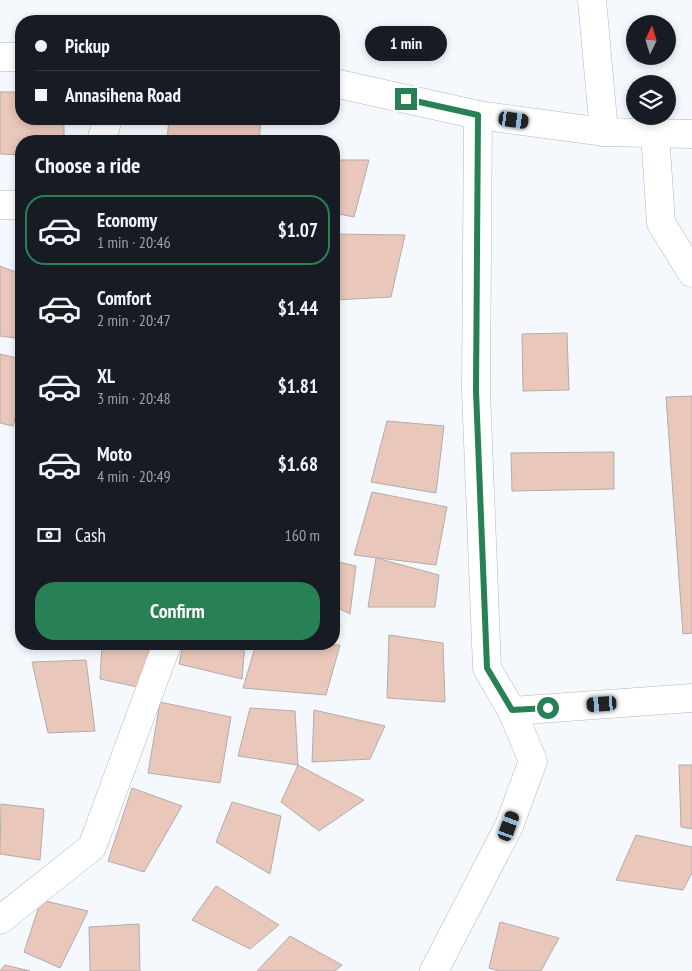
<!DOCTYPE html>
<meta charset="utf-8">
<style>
:root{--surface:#171b24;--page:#20242c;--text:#f1f3f6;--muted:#9ea1a6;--line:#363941;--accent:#288055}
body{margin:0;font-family:"PT Sans Narrow",sans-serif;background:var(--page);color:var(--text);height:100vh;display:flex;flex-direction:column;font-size:19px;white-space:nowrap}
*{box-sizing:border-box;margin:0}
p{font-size:16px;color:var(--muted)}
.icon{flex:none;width:28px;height:28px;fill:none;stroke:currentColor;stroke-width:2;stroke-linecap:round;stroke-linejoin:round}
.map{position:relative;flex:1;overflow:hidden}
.side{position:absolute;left:15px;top:135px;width:325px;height:515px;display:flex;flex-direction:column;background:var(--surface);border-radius:20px;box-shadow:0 2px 8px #0003}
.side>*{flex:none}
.top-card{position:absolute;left:15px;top:15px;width:325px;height:110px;border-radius:20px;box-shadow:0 2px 8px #0003;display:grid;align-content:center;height:110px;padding:0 20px;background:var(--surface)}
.needle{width:32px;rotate:4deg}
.tools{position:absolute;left:626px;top:15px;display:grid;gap:10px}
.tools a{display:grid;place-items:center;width:50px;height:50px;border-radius:50%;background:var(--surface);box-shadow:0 2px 8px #0003;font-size:25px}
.end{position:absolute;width:22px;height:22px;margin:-11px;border:6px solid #288055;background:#fff;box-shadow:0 0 0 2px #fff}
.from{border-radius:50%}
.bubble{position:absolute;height:35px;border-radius:18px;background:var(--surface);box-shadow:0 2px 8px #0003;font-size:16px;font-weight:700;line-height:35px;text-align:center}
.car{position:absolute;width:15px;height:30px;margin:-15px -8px;border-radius:6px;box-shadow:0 0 4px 1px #0007;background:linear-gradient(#222 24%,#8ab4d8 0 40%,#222 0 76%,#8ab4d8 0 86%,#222 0)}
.top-card b{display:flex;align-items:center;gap:18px;height:48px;font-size:19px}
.top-card b+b{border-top:1px solid var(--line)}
.top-card i{width:12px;height:12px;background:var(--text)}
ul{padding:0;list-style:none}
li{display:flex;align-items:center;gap:15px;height:70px;margin:0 10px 8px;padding:0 10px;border:2px solid transparent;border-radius:20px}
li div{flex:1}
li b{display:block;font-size:19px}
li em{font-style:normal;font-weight:700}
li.selected{border-color:var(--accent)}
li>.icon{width:45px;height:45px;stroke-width:1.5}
h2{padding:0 20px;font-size:22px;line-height:60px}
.pay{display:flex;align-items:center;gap:12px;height:55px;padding:0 20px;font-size:19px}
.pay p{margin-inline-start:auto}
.button{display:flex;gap:10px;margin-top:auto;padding:10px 20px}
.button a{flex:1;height:58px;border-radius:20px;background:var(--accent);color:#fff;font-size:20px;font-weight:700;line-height:58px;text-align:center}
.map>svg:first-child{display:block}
.building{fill:#e9c7ba;stroke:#b2adab}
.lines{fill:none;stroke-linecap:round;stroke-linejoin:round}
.minor-casing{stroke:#b4b8bb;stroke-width:29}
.minor{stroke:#fff;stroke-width:28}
.route{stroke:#288055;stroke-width:6}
</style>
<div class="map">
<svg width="692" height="971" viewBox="0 0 692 971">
<rect width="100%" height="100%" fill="#f5f9fd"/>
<g class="building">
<polygon points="0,92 21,92 21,119 64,119 64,141 21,141 21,155 0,154"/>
<polygon points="169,119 261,119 259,141 167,141"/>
<polygon points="334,160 369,160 354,217 334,213"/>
<polygon points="334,234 405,235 391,297 335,300"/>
<polygon points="0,266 21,274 21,320 15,338 0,336"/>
<polygon points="567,333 569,390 523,391 522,334"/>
<polygon points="0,354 21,359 21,396 13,426 0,423"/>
<polygon points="692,396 692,633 683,634 666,397"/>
<polygon points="387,421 444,426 436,493 371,482"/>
<polygon points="614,452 614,489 512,491 511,453"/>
<polygon points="372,492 447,507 436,565 354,555"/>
<polygon points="376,558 439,575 435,607 368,607"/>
<polygon points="334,561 356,566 350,614 334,606"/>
<polygon points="389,635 443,643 445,702 387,698"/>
<polygon points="102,644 155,644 142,688 100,679"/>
<polygon points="183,644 245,644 242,679 179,664"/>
<polygon points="256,644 340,645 326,695 243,688"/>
<polygon points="86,660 95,731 48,733 32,662"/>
<polygon points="160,702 231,717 220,783 148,773"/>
<polygon points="250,708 295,711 298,765 238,756"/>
<polygon points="314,710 385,726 370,759 312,762"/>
<polygon points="298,765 364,800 319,831 281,802"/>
<polygon points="679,765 692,765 692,829 681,827"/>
<polygon points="132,788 182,806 144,872 108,861"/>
<polygon points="232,802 281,816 270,874 216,842"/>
<polygon points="1,804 44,809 40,860 0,854"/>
<polygon points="636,835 692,847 692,873 683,890 616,880"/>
<polygon points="216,886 279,925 250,949 192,920"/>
<polygon points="41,900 88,911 60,968 24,952"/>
<polygon points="500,922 559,938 541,971 499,971 489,968"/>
<polygon points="139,924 140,971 90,971 89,927"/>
<polygon points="290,936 342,965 335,971 257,971"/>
<polygon points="5,965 30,971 0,971"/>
</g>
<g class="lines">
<defs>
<g id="minor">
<polyline points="592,0 604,132"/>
<polyline points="0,57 21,57"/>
<polyline points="334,83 478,115 604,132 692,134"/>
<polyline points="655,133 661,223 692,273"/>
<polyline points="101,141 108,119"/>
<polyline points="0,205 21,205"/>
<polyline points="512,711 692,698"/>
<polyline points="0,920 92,847 167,644"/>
<polyline points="434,971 509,826 533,761 512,711 487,668 476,391 478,115"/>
</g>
</defs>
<use href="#minor" class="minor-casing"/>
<use href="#minor" class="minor"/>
</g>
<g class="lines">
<polyline class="route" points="406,99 478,115 476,391 487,668 512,710 548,708"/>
</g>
</svg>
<div class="tools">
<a><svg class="needle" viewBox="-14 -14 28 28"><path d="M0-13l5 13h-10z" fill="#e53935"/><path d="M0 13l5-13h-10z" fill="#9ea1a6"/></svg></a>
<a><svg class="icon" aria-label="layers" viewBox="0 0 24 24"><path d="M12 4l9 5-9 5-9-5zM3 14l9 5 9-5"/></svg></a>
</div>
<i class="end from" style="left:548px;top:708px"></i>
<i class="end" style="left:406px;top:99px"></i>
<div class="bubble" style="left:365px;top:26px;width:82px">1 min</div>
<i class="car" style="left:514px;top:120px;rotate:98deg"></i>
<i class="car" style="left:602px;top:704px;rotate:266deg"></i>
<i class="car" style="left:509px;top:826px;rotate:20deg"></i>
<div class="top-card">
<b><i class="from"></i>Pickup</b>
<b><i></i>Annasihena Road</b>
</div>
<section class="side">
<h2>Choose a ride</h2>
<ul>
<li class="selected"><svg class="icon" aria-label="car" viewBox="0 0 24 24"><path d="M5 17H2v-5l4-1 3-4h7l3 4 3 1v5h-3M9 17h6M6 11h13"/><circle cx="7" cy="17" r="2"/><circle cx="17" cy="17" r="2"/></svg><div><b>Economy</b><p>1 min · 20:46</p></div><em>$1.07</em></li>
<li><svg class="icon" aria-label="car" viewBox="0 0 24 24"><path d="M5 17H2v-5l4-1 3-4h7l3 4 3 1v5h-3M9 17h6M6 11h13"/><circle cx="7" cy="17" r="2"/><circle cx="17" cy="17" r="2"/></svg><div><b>Comfort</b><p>2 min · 20:47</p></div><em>$1.44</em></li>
<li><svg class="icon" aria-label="car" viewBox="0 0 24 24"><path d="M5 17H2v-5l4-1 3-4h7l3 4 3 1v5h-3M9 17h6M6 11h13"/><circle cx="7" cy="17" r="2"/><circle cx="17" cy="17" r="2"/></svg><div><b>XL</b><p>3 min · 20:48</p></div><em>$1.81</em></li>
<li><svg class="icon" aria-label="car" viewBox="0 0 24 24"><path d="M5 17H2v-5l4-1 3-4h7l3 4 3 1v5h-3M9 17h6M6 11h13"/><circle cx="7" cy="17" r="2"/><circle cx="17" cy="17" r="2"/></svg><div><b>Moto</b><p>4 min · 20:49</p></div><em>$1.68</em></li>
</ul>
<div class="pay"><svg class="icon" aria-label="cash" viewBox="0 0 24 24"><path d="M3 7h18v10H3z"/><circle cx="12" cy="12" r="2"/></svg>Cash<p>160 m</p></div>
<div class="button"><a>Confirm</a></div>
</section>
</div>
